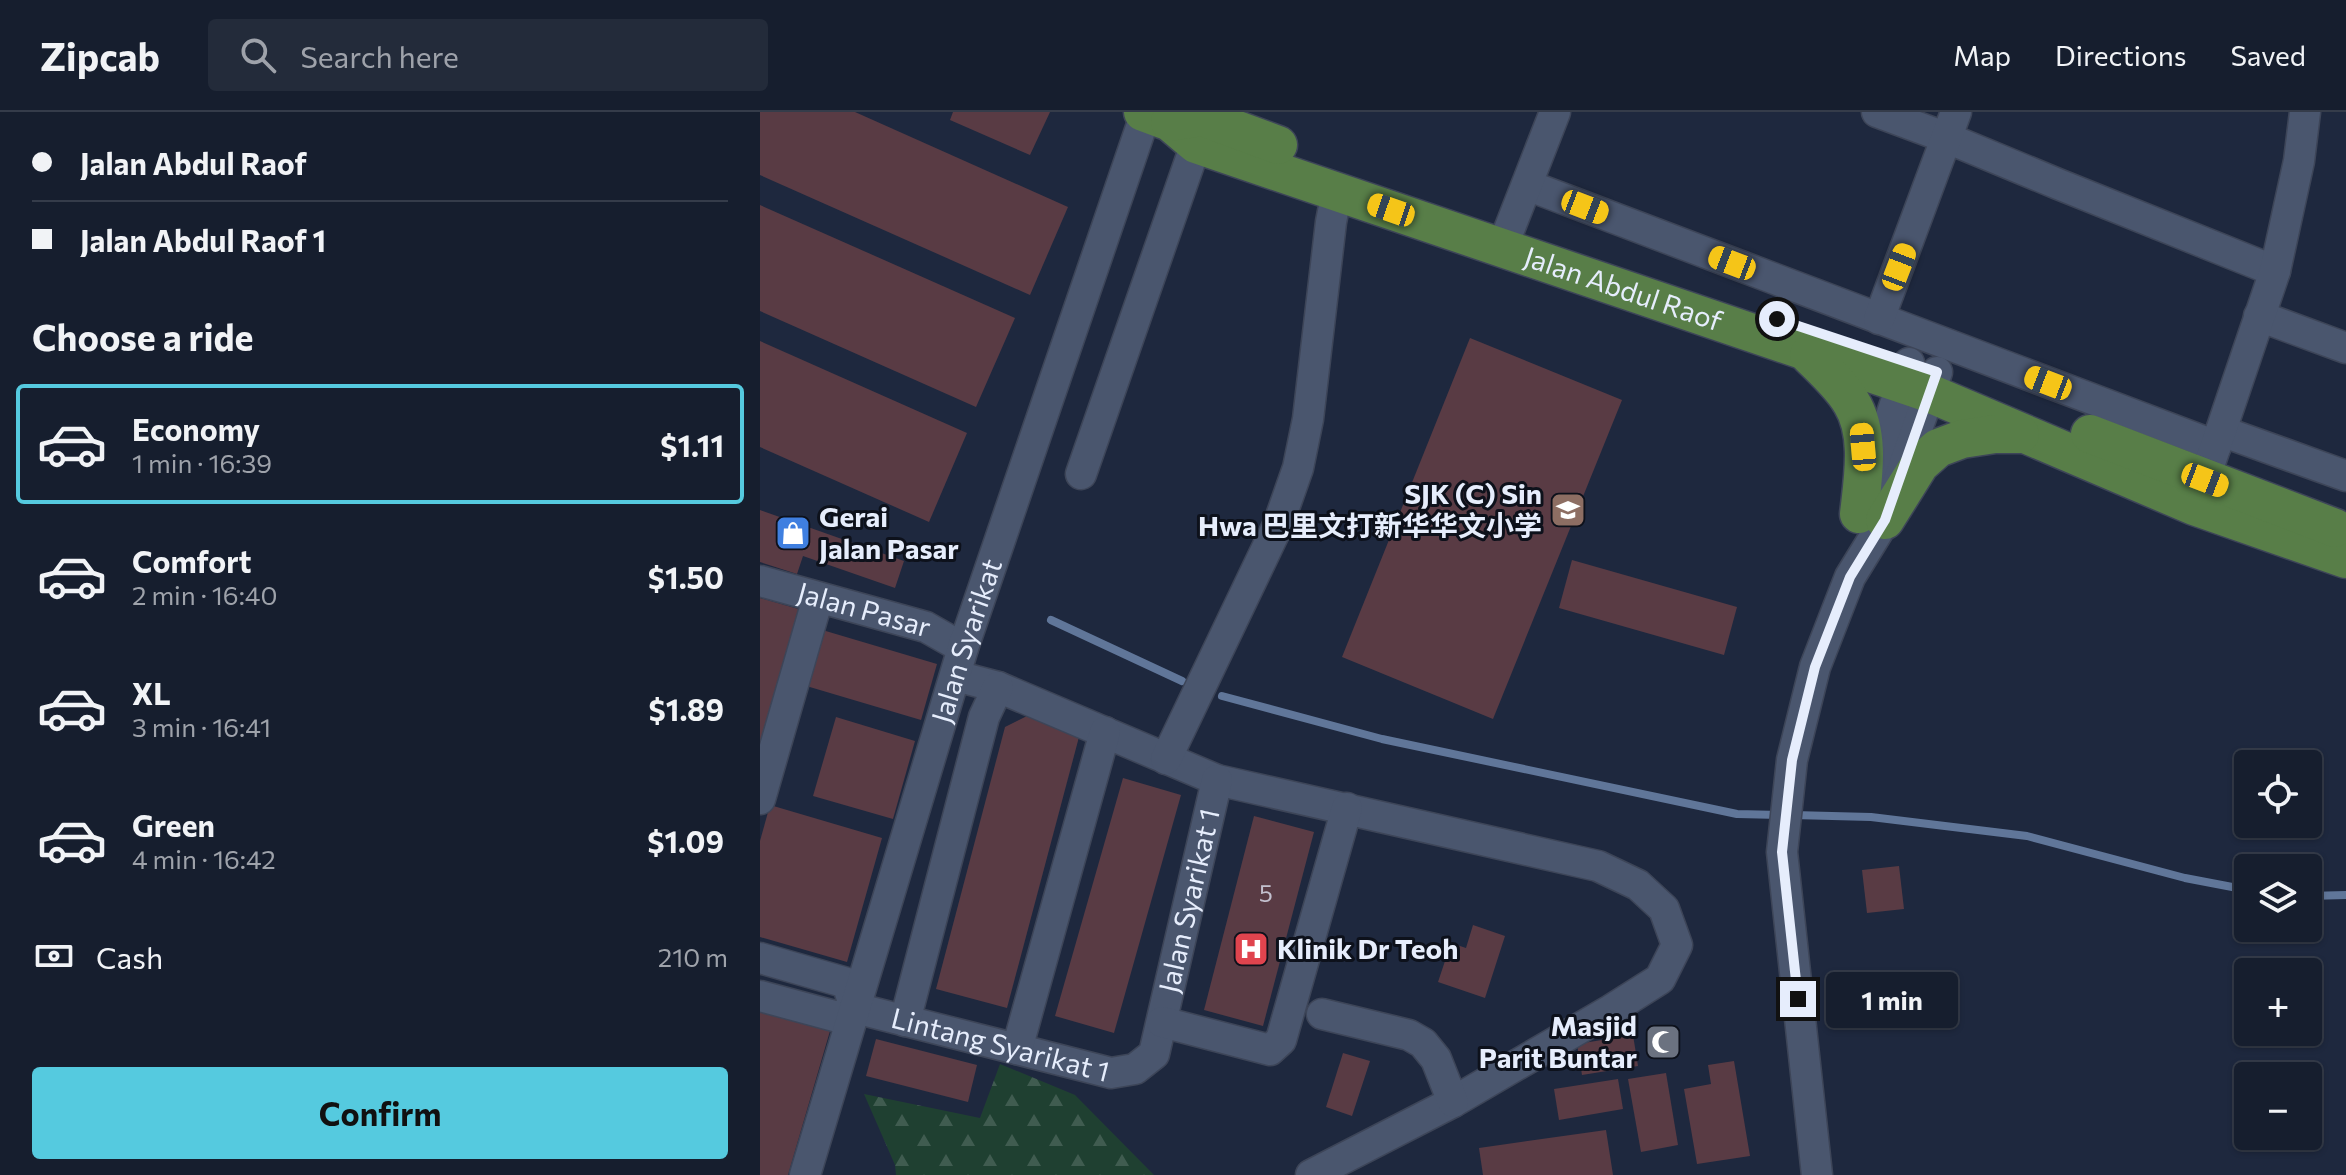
<!DOCTYPE html>
<meta charset="utf-8">
<style>
:root{--surface:#161e2e;--page:#232b3a;--text:#f1f3f6;--muted:#9ea2aa;--line:#353c4a;--accent:#55cadf}
body{margin:0;font-family:Commissioner,"Noto Sans SC",sans-serif;background:var(--page);color:var(--text);height:100vh;display:flex;flex-direction:column;font-size:30px;white-space:nowrap}
*{box-sizing:border-box;margin:0}
p{font-size:26px;color:var(--muted)}
.icon{flex:none;width:44px;height:44px;fill:none;stroke:currentColor;stroke-width:2;stroke-linecap:round;stroke-linejoin:round}
.map{position:relative;flex:1;overflow:hidden}
.drawer{display:flex;flex-direction:column;background:var(--surface);width:760px}
.drawer>*{flex:none}
.banner{display:grid;align-content:center;height:176px;padding:0 32px;background:var(--surface)}
.controls{position:absolute;left:1474px;top:638px;display:grid;gap:16px}
.controls a{display:grid;place-items:center;width:88px;height:88px;border-radius:8px;background:var(--surface);box-shadow:0 2px 6px #0004,0 0 0 2px var(--line);font-size:40px}
.end{position:absolute;width:36px;height:36px;margin:-18px;border:10px solid #e6edfc;background:#111;box-shadow:0 0 0 4px #111}
.from{border-radius:50%}
.bubble{position:absolute;height:56px;border-radius:8px;background:var(--surface);box-shadow:0 2px 6px #0004,0 0 0 2px var(--line);font-size:26px;font-weight:700;line-height:56px;text-align:center}
.car{position:absolute;width:24px;height:48px;margin:-24px -12px;border-radius:10px;box-shadow:0 0 6px 2px #0007;background:linear-gradient(#f5c518 24%,#345 0 40%,#f5c518 0 76%,#345 0 86%,#f5c518 0)}
.banner b{display:flex;align-items:center;gap:28px;height:76px;font-size:30px}
.banner b+b{border-top:2px solid var(--line)}
.banner i{width:20px;height:20px;background:var(--text)}
ul{padding:0;list-style:none}
li{display:flex;align-items:center;gap:24px;height:120px;margin:0 16px 12px;padding:0 16px;border:4px solid transparent;border-radius:8px}
li div{flex:1}
li b{display:block;font-size:30px}
li em{font-style:normal;font-weight:700}
li.on{border-color:var(--accent)}
li>.icon{width:72px;height:72px;stroke-width:1.5}
h2{padding:0 32px;font-size:36px;line-height:96px}
.pay{display:flex;align-items:center;gap:20px;height:88px;padding:0 32px;font-size:30px}
.pay p{margin-inline-start:auto}
.primary-button{display:flex;gap:16px;margin-top:auto;padding:16px 32px}
.primary-button a{flex:1;height:92px;border-radius:8px;background:var(--accent);color:#111;font-size:32px;font-weight:700;line-height:92px;text-align:center}
header{display:flex;align-items:center;gap:48px;box-sizing:border-box;height:112px;padding:0 40px;background:var(--surface);border-bottom:2px solid var(--line)}
header strong{font-size:38px}
nav{display:flex;gap:44px;margin-inline-start:auto;font-size:28px}
.search{width:560px;height:72px;background:var(--page);display:flex;align-items:center;gap:20px;box-sizing:border-box;padding:0 28px;border-radius:8px;color:var(--muted);font-size:30px}
main{display:flex;flex:1;min-height:0}
.map>svg:first-child{display:block}
.forest{fill:url(#forest-firs)}
.lines{fill:none;stroke-linecap:round;stroke-linejoin:round}
.stream{stroke:#607699;stroke-width:8}
.building{fill:#593b44}
.minor-casing{stroke:#3d4558;stroke-width:33}
.major-casing{stroke:#3d4558;stroke-width:41}
.minor{stroke:#4a566e;stroke-width:30}
.major{stroke:#587e48;stroke-width:38}
.route{stroke:#e6edfc;stroke-width:10}
.labels{text-anchor:middle;stroke-width:6;stroke-linejoin:round;paint-order:stroke}
.number-label{font-size:24px;fill:#c3c0ce}
.street-label{font-size:28px;fill:#e6edfc;stroke:#0d111b}
.poi-label{font-size:28px;font-weight:bold;fill:#e6edfc;stroke:#0d111b;text-anchor:end}
</style>
<header>
<strong>Zipcab</strong>
<div class="search"><svg class="icon" aria-label="search" viewBox="0 0 24 24"><circle cx="10" cy="10" r="6"/><path d="M15 15l6 6"/></svg>Search here</div>
<nav><a>Map</a><a>Directions</a><a>Saved</a></nav>
</header>
<main>
<section class="drawer">
<div class="banner">
<b><i class="from"></i>Jalan Abdul Raof</b>
<b><i></i>Jalan Abdul Raof 1</b>
</div>
<h2>Choose a ride</h2>
<ul>
<li class="on"><svg class="icon" aria-label="car" viewBox="0 0 24 24"><path d="M5 17H2v-5l4-1 3-4h7l3 4 3 1v5h-3M9 17h6M6 11h13"/><circle cx="7" cy="17" r="2"/><circle cx="17" cy="17" r="2"/></svg><div><b>Economy</b><p>1 min · 16:39</p></div><em>$1.11</em></li>
<li><svg class="icon" aria-label="car" viewBox="0 0 24 24"><path d="M5 17H2v-5l4-1 3-4h7l3 4 3 1v5h-3M9 17h6M6 11h13"/><circle cx="7" cy="17" r="2"/><circle cx="17" cy="17" r="2"/></svg><div><b>Comfort</b><p>2 min · 16:40</p></div><em>$1.50</em></li>
<li><svg class="icon" aria-label="car" viewBox="0 0 24 24"><path d="M5 17H2v-5l4-1 3-4h7l3 4 3 1v5h-3M9 17h6M6 11h13"/><circle cx="7" cy="17" r="2"/><circle cx="17" cy="17" r="2"/></svg><div><b>XL</b><p>3 min · 16:41</p></div><em>$1.89</em></li>
<li><svg class="icon" aria-label="car" viewBox="0 0 24 24"><path d="M5 17H2v-5l4-1 3-4h7l3 4 3 1v5h-3M9 17h6M6 11h13"/><circle cx="7" cy="17" r="2"/><circle cx="17" cy="17" r="2"/></svg><div><b>Green</b><p>4 min · 16:42</p></div><em>$1.09</em></li>
</ul>
<div class="pay"><svg class="icon" aria-label="cash" viewBox="0 0 24 24"><path d="M3 7h18v10H3z"/><circle cx="12" cy="12" r="2"/></svg>Cash<p>210 m</p></div>
<div class="primary-button"><a>Confirm</a></div>
</section>
<div class="map">
<svg width="1586" height="1063" viewBox="0 0 1586 1063">
<defs>
<pattern id="forest-firs" width="22" height="20" patternUnits="userSpaceOnUse" patternTransform="scale(2)"><rect width="22" height="20" fill="#1f4031"/><path d="M5 1l3.5 6h-7zM16 11l3.5 6h-7z" fill="#405c50"/></pattern>
</defs>
<rect width="100%" height="100%" fill="#1e283e"/>
<polygon class="forest" points="240,952 315,983 394,1063 136,1063 135,1053 104,982 220,1006"/>
<g class="lines">
<g class="stream">
<polyline points="291,508 422,569"/>
<polyline points="462,584 622,627 977,702 1020,703"/>
<polyline points="1033,703 1111,705 1267,724 1425,766 1488,778"/>
<polyline points="1548,784 1586,783"/>
</g>
</g>
<g class="building">
<polygon points="0,0 95,0 308,95 270,183 0,63"/>
<polygon points="193,0 290,0 270,43 190,8"/>
<polygon points="0,93 255,206 216,295 0,199"/>
<polygon points="710,226 862,288 733,607 582,545"/>
<polygon points="0,229 207,321 169,410 0,335"/>
<polygon points="0,398 144,449 135,476 43,444 37,462 0,450"/>
<polygon points="812,448 977,495 964,543 799,496"/>
<polygon points="0,486 49,500 0,667"/>
<polygon points="59,517 177,552 161,608 43,573"/>
<polygon points="267,604 319,625 247,896 176,877 245,615"/>
<polygon points="76,605 155,629 133,707 53,684"/>
<polygon points="363,666 421,683 354,921 295,904"/>
<polygon points="10,693 122,726 87,850 0,825 0,729"/>
<polygon points="494,704 554,720 503,914 444,898"/>
<polygon points="1139,754 1144,797 1107,801 1102,758"/>
<polygon points="713,813 745,824 725,886 678,870 691,831 706,836"/>
<polygon points="0,898 70,919 28,1063 0,1063"/>
<polygon points="873,923 878,954 822,963 817,932"/>
<polygon points="116,927 217,953 208,990 106,964"/>
<polygon points="583,941 610,949 592,1004 566,995"/>
<polygon points="974,949 990,1044 937,1052 924,977 951,972 948,953"/>
<polygon points="906,961 918,1033 881,1040 868,967"/>
<polygon points="858,967 863,997 799,1008 794,977"/>
<polygon points="846,1018 853,1063 723,1063 719,1036"/>
</g>
<g class="lines">
<defs>
<g id="minor">
<polyline points="1117,0 1187,26 1298,72 1515,159"/>
<polyline points="767,73 1456,334"/>
<polyline points="749,118 795,0"/>
<polyline points="1499,204 1586,236"/>
<polyline points="1119,207 1196,0"/>
<polyline points="1461,319 1586,364"/>
<polyline points="1450,351 1515,159 1539,49 1545,0"/>
<polyline points="321,362 436,32"/>
<polyline points="1110,366 1149,251"/>
<path id="s1" d="M0,469L166,515L203,536"/>
<polyline points="196,564 238,575 457,668 838,754 878,773 904,797 917,833 900,867 851,898 693,990 551,1063"/>
<polyline points="406,647 518,413 538,356 548,307 571,110 577,79"/>
<polyline points="0,687 58,486"/>
<polyline points="0,846 87,871 95,896 78,905 0,884"/>
<path id="s2" d="M95,896L351,961L375,957L394,942L457,668"/>
<polyline points="562,902 649,923 663,931 676,947 693,990"/>
<polyline points="145,909 224,605 238,575"/>
<polyline points="402,910 510,938 521,928 587,696"/>
<polyline points="257,937 345,620"/>
<path id="s3" d="M45,1063L203,536L386,1"/>
<polyline points="1057,1063 1022,740 1032,648 1055,555 1090,465 1125,408 1177,260"/>
</g>
<g id="major">
<path id="s4" d="M383,0L410,10L436,32L1169,281L1434,394L1586,447"/>
<polyline points="410,10 442,5 518,33"/>
<path d="M1049,243C1063,257 1081,273 1091,290C1111,322 1103,366 1099,402"/>
<polyline points="1330,322 1575,416"/>
<polyline points="1125,408 1160,352 1178,336 1202,327 1235,322 1260,322"/>
</g>
</defs>
<use href="#minor" class="minor-casing"/>
<use href="#major" class="major-casing"/>
<use href="#minor" class="minor"/>
<use href="#major" class="major"/>
</g>
<g class="lines">
<polyline class="route" points="1017,207 1177,260 1125,408 1090,465 1055,555 1032,648 1022,740 1038,887"/>
</g>
<defs>
<symbol id="school-square" viewBox="-11 -11 22 22"><rect x="-9" y="-9" width="18" height="18" rx="4" fill="#8d6e63" stroke="#0d111b"/><path d="M0-5L7-2L0 1L-7-2ZM-4 1L0 2.5L4 1V4Q0 6-4 4Z" fill="#fff"/></symbol>
<symbol id="shop-square" viewBox="-11 -11 22 22"><rect x="-9" y="-9" width="18" height="18" rx="4" fill="#3f7fe0" stroke="#0d111b"/><path d="M-5-2.5h2.3a2.7 3.5 0 0 1 5.4 0H5L5.5 6h-11ZM-1.5-2.5h3a1.5 2.3 0 0 0-3 0Z" fill="#fff"/></symbol>
<symbol id="hospital-square" viewBox="-11 -11 22 22"><rect x="-9" y="-9" width="18" height="18" rx="4" fill="#e0444e" stroke="#0d111b"/><path d="M-5-5h3v3.5h4V-5h3V5h-3V1.5h-4V5h-3Z" fill="#fff"/></symbol>
<symbol id="mosque-square" viewBox="-11 -11 22 22"><rect x="-9" y="-9" width="18" height="18" rx="4" fill="#6b7280" stroke="#0d111b"/><path d="M3.5-4.9A6 6 0 1 0 3.5 4.9A5 5 0 1 1 3.5-4.9Z" fill="#fff"/></symbol>
</defs>
<g fill-rule="evenodd">
<use href="#school-square" x="788" y="378" width="40" height="40"/>
<use href="#shop-square" x="13" y="401" width="40" height="40"/>
<use href="#hospital-square" x="471" y="817" width="40" height="40"/>
<use href="#mosque-square" x="883" y="910" width="40" height="40"/>
</g>
<g class="labels">
<g class="number-label">
<text x="506" y="790">5</text>
</g>
<g class="street-label">
<text dy="10" stroke="none"><textPath href="#s4" startOffset="514">Jalan Abdul Raof</textPath></text>
<text dy="10" stroke="none"><textPath href="#s1" startOffset="108">Jalan Pasar</textPath></text>
<text dy="10" stroke="none"><textPath href="#s3" startOffset="558">Jalan Syarikat</textPath></text>
<text dy="10" stroke="none"><textPath href="#s2" startOffset="470">Jalan Syarikat 1</textPath></text>
<text dy="10" stroke="none"><textPath href="#s2" startOffset="150">Lintang Syarikat 1</textPath></text>
</g>
<g class="poi-label">
<text x="782" y="392">SJK (C) Sin<tspan x="782" dy="32">Hwa 巴里文打新华华文小学</tspan></text>
<text x="59" y="415" text-anchor="start">Gerai<tspan x="59" dy="32">Jalan Pasar</tspan></text>
<text x="517" y="847" text-anchor="start">Klinik Dr Teoh</text>
<text x="877" y="924">Masjid<tspan x="877" dy="32">Parit Buntar</tspan></text>
</g>
</g>
</svg>
<div class="controls">
<a><svg class="icon" aria-label="locate" viewBox="0 0 24 24"><circle cx="12" cy="12" r="6"/><path d="M12 2v4M12 18v4M2 12h4M18 12h4"/></svg></a>
<a><svg class="icon" aria-label="layers" viewBox="0 0 24 24"><path d="M12 4l9 5-9 5-9-5zM3 14l9 5 9-5"/></svg></a>
<a>+</a>
<a>−</a>
</div>
<i class="end from" style="left:1017px;top:207px"></i>
<i class="end" style="left:1038px;top:887px"></i>
<div class="bubble" style="left:1066px;top:860px;width:132px">1 min</div>
<i class="car" style="left:825px;top:95px;rotate:111deg"></i>
<i class="car" style="left:631px;top:98px;rotate:289deg"></i>
<i class="car" style="left:972px;top:151px;rotate:291deg"></i>
<i class="car" style="left:1139px;top:155px;rotate:21deg"></i>
<i class="car" style="left:1288px;top:271px;rotate:291deg"></i>
<i class="car" style="left:1103px;top:335px;rotate:355deg"></i>
<i class="car" style="left:1445px;top:368px;rotate:111deg"></i>
</div>
</main>
